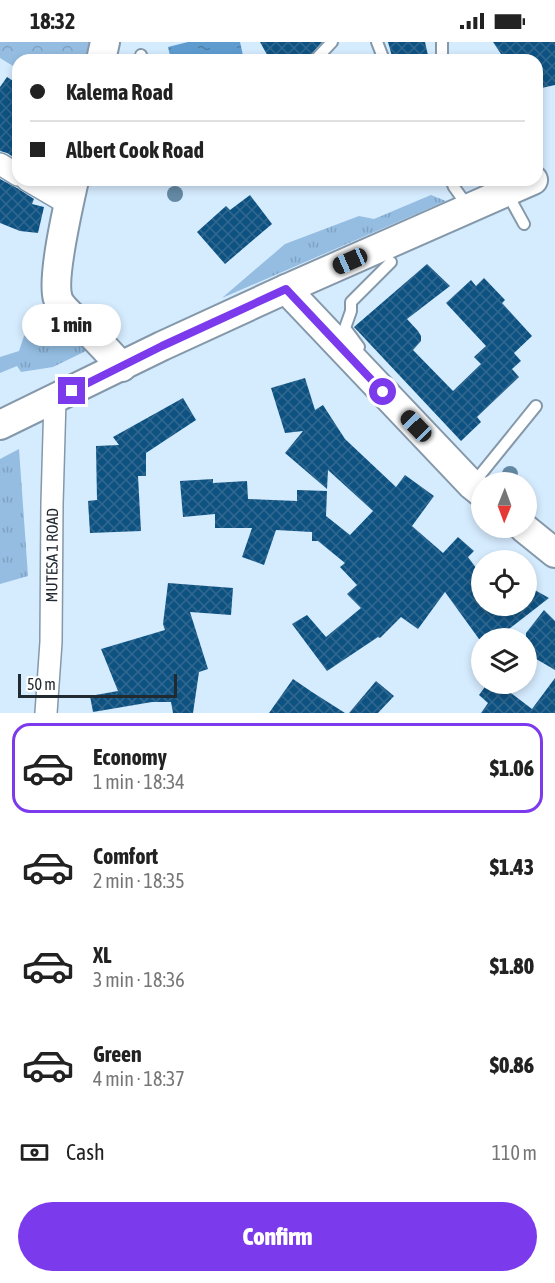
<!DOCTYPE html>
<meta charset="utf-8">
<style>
:root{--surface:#fff;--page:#f2f2f2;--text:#222;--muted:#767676;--line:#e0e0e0;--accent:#7c3aed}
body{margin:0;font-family:"Asap Condensed",sans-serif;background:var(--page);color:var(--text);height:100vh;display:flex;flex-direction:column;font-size:22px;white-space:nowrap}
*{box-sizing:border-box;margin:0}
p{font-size:20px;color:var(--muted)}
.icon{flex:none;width:33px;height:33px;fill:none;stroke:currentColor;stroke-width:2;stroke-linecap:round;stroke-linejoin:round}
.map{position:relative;height:671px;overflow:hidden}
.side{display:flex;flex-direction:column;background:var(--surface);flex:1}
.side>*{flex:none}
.guide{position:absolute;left:12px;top:12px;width:531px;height:132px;border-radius:18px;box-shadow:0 3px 9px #0003;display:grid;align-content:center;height:132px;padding:0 18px;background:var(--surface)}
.needle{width:39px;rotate:181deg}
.fabs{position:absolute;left:471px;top:430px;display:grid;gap:12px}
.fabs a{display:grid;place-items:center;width:66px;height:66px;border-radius:50%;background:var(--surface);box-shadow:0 3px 9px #0003;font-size:30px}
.scale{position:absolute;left:18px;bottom:15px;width:159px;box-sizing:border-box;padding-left:6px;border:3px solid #212931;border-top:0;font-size:16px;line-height:21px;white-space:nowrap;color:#212931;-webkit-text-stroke:4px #fff;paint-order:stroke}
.end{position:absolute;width:27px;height:27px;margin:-14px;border:8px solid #7c3aed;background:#fff;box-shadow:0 0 0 3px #fff}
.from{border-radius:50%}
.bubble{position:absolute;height:42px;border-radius:21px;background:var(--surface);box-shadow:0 3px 9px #0003;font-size:20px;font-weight:800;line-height:42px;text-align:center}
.car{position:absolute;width:18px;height:36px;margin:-18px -9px;border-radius:8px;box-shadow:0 0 4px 2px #0007;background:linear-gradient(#222 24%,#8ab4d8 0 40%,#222 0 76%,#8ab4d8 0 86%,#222 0)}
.guide b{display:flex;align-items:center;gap:21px;height:57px;font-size:22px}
.guide b+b{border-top:2px solid var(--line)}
.guide i{width:15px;height:15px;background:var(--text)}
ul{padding:10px 0 0;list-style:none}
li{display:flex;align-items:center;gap:18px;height:90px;margin:0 12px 9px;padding:0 6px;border:3px solid transparent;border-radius:18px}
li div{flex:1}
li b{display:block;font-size:22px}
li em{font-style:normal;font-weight:800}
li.on{border-color:var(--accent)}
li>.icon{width:54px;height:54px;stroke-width:1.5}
.pay{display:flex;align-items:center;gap:15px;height:66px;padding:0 18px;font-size:22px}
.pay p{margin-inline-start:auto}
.cta{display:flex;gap:12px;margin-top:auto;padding:12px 18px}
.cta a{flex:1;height:69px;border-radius:36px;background:var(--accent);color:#fff;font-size:24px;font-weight:800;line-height:69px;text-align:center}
.status{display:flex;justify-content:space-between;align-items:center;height:42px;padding:0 30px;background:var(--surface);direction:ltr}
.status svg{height:16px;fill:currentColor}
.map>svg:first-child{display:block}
.grass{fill:url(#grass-tufts)}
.forest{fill:url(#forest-crowns)}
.water{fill:url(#water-ripples)}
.building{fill:url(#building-cross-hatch)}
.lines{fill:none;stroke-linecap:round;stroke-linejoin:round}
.lane-casing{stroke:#8498aa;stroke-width:14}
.street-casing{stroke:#8498aa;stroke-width:24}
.secondary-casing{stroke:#8498aa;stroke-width:32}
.lane{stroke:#fff;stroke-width:10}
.street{stroke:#fff;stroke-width:21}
.secondary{stroke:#fff;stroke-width:28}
.tree{fill:#6489a4}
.route{stroke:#7c3aed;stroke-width:8}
.labels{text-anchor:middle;stroke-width:6;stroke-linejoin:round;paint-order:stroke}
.street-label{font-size:16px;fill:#212931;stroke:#fff}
</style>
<div class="status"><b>18:32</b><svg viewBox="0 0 49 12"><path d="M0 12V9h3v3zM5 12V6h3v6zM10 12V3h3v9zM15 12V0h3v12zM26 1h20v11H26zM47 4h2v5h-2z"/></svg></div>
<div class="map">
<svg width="555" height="671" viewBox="0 0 555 671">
<defs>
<pattern id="grass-tufts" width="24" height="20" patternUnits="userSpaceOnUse" patternTransform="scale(1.5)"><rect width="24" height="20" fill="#94bde1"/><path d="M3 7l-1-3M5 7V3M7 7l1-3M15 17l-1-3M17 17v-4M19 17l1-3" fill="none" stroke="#7fa2c2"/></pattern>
<pattern id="forest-crowns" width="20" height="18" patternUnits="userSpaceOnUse" patternTransform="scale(1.5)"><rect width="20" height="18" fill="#94bde1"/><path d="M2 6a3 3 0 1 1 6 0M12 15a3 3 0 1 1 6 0" fill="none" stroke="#7fa2c2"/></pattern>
<pattern id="water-ripples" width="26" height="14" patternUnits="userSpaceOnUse" patternTransform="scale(1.5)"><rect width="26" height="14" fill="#5e9cd0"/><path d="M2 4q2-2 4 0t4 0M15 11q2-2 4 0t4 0" fill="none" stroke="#4d7fa9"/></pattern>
<pattern id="building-cross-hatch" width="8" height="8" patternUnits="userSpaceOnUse" patternTransform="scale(1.5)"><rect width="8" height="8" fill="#0e5282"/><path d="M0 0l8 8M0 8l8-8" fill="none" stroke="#31688f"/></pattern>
</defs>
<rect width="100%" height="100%" fill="#d5ebfe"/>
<g class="grass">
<polygon points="431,153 446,159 222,256 285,202 359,174 374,177"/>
<polygon points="62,276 92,306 53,325 21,330 17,324 0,331 0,315 19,309 24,294"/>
<polygon points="19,407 28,534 0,542 0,417"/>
</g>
<polygon class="forest" points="0,0 98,0 94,18 18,18 18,27 0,16"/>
<polygon class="water" points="188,0 240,0 244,18 171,18 168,5"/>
<g class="building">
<polygon points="260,0 322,0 308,16 297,18 270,18"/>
<polygon points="388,0 425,0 429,18 393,18"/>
<polygon points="493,0 555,0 555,43 537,47 537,18 505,18"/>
<polygon points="7,35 18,42 18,118 7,111 0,109 0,45"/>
<polygon points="0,137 17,146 34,157 32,162 44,165 38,191 20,189 0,181"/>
<polygon points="250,153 272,182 225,222 197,190 226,164 230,168"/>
<polygon points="427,222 450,244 407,277 418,289 421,294 421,299 413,308 453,349 481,322 474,315 486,304 446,261 471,238 476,244 484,236 505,258 502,261 532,294 514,311 521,319 512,327 519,335 477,375 481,380 461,399 354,285"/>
<polygon points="305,336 315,368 323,363 345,397 396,445 405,433 434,454 412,484 443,511 458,495 474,509 468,515 482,534 482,564 526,564 526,543 549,556 496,597 479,597 445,550 418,587 401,575 380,596 378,595 327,629 292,582 307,573 326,595 361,566 347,552 357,543 340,525 345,521 318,499 312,499 312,490 276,488 264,523 242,515 252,486 215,486 215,472 183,475 180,439 213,437 213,441 247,439 248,457 297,459 297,448 327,449 326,474 350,493 373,469 328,428 327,447 285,411 303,389 285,391 271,346"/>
<polygon points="183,356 196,378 146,411 146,434 138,434 141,489 90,491 88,459 97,458 96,404 119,403 113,395"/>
<polygon points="168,541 233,546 231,573 190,570 208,627 199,630 193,671 173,671 171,660 152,660 93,670 90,654 118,649 101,607 165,588 163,582"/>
<polygon points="544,568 555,579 555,628 526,611 526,591"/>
<polygon points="555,636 555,671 481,671 488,661 479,653 487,642 499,642 532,667"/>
<polygon points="293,637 312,650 345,671 269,671"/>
<polygon points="376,639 394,654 378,671 349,671"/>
</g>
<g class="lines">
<defs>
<g id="lane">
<polyline points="377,0 384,18"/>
<polyline points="442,0 442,18"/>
<polyline points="140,18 141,13"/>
<polyline points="315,18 332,0"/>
<polyline points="451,138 454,145 469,166"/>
<polyline points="507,151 524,182"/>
<polyline points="359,305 345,286 351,269 351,260 391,220"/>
<polyline points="472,443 536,364"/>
</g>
<g id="street">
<polyline points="0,122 18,133"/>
<polyline points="27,138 68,162"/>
<path id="s1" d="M46,671L51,600L52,462L55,357"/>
</g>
<g id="secondary">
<polyline points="101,18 105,0"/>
<path d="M74,138C69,161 51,237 58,257C62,268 85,285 93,294C103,304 112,314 122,325"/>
<polyline points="286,247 472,443 482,451"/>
<polyline points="0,383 162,304 286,247 533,138"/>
<polyline points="524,486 555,511"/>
</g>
</defs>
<use href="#lane" class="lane-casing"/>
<use href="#street" class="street-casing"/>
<use href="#secondary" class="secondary-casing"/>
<use href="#lane" class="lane"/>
<use href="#street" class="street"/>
<use href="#secondary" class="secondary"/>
</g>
<g class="tree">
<circle cx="175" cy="152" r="8"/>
<circle cx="510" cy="432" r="8"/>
</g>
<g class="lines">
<polyline class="route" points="72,349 162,304 286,247 383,350"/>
</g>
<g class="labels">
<g class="street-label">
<text dy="6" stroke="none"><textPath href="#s1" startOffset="158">MUTESA 1 ROAD</textPath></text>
</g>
</g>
</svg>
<div class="fabs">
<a><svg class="needle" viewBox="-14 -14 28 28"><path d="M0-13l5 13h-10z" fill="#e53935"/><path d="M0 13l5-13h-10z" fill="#767676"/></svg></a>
<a><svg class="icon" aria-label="locate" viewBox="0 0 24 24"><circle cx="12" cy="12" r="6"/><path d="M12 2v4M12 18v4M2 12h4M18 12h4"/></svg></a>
<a><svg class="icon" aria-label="layers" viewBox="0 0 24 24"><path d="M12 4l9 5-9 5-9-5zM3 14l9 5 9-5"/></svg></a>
</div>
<div class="scale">50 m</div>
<i class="end from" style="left:383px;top:350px"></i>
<i class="end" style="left:72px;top:349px"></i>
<div class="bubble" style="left:22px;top:262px;width:99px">1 min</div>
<i class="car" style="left:350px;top:219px;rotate:246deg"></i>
<i class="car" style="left:416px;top:384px;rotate:316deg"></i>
<div class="guide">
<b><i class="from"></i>Kalema Road</b>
<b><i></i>Albert Cook Road</b>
</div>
</div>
<section class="side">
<ul>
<li class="on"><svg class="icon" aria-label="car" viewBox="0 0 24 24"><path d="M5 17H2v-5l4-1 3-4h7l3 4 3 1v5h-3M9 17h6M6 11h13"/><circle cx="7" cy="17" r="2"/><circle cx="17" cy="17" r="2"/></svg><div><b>Economy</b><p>1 min · 18:34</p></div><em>$1.06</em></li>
<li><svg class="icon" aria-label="car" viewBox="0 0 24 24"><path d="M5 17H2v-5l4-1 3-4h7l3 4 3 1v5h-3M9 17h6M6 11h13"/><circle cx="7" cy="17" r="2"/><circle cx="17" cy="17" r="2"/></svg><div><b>Comfort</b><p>2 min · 18:35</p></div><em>$1.43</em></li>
<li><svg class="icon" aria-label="car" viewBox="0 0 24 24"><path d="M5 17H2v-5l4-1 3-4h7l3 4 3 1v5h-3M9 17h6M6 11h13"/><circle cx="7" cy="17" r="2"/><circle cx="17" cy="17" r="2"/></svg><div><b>XL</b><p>3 min · 18:36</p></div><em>$1.80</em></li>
<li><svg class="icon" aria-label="car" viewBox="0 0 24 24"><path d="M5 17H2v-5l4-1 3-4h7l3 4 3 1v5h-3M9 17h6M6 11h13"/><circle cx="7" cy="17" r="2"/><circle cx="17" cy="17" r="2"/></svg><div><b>Green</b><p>4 min · 18:37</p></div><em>$0.86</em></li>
</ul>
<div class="pay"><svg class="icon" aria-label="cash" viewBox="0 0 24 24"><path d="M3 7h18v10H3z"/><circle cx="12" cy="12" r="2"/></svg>Cash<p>110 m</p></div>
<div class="cta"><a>Confirm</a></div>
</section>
